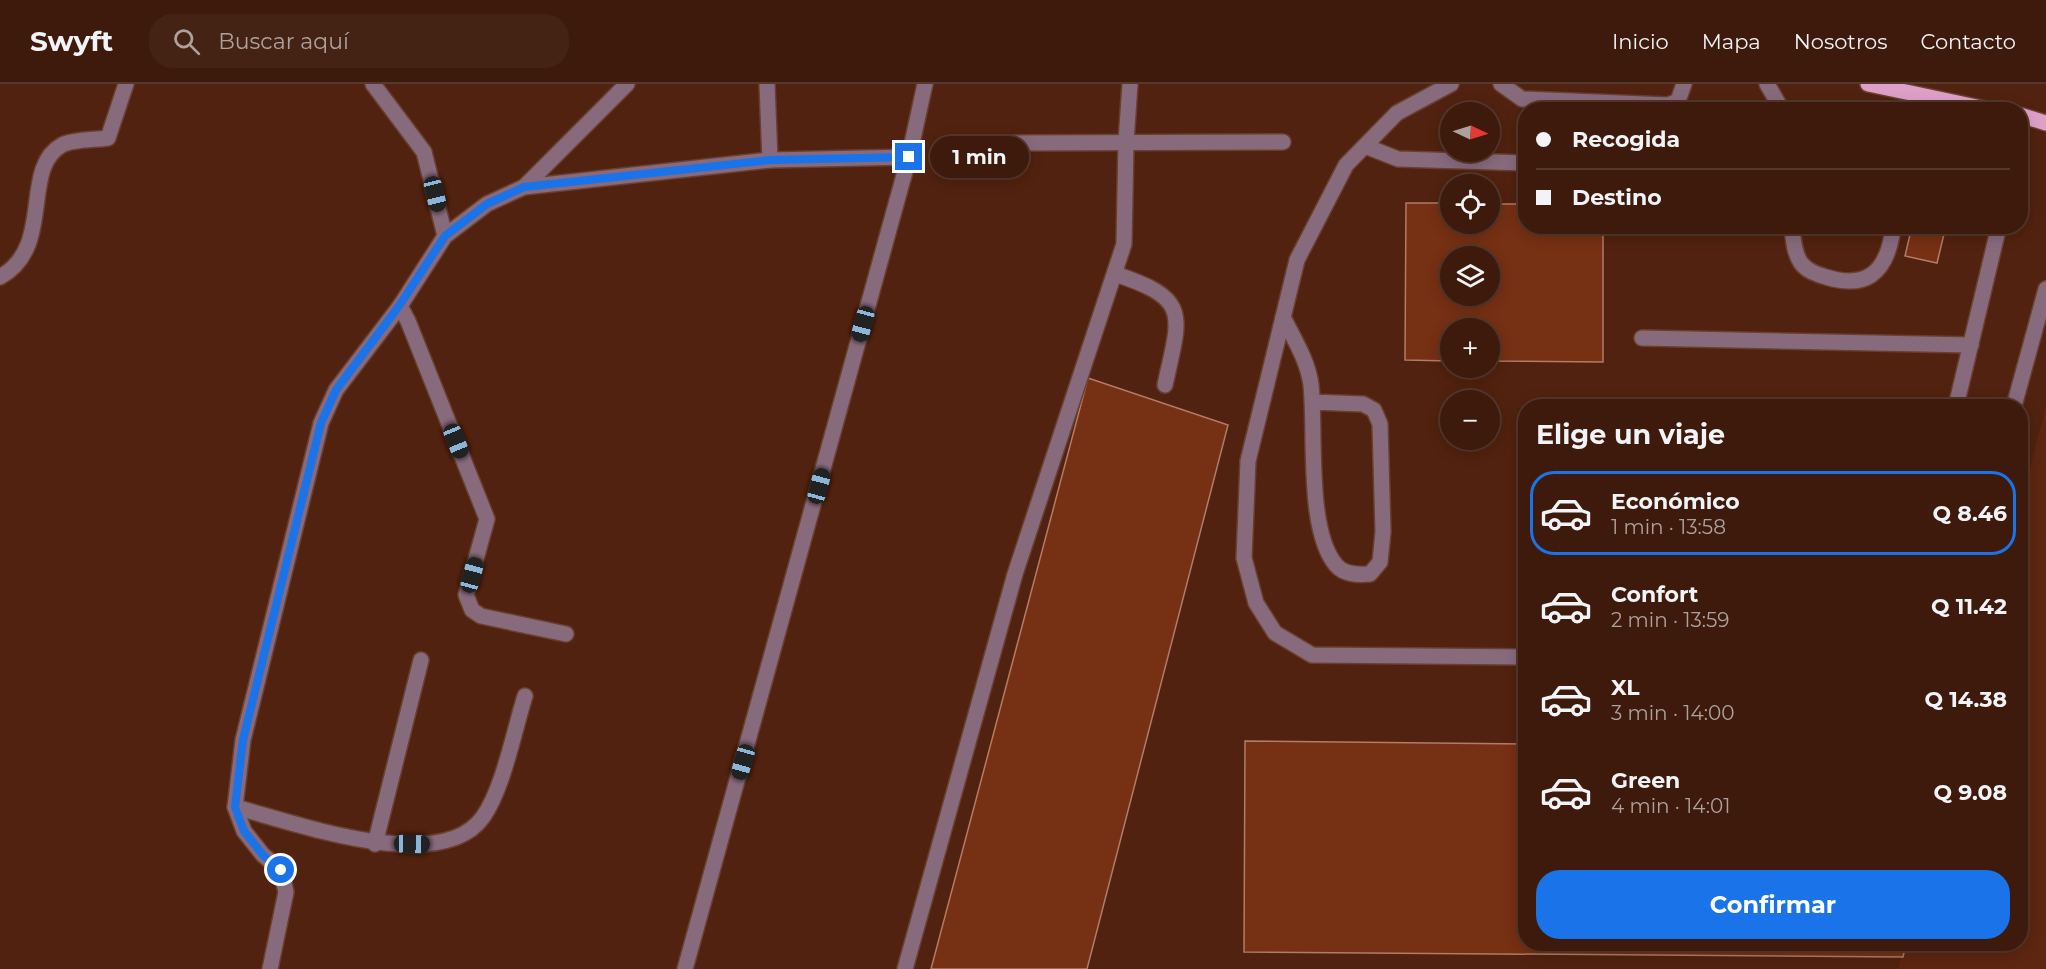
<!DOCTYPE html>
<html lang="es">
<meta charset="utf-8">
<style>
:root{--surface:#3d1a0b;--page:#442314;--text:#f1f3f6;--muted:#ada19d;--line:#56382c;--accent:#1a73e8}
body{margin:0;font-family:Montserrat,sans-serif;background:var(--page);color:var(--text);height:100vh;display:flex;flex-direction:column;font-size:22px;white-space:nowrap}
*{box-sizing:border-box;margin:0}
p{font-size:20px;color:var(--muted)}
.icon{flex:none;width:33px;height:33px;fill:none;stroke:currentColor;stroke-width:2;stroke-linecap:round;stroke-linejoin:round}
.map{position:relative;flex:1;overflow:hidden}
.side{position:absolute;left:1518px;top:315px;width:510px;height:552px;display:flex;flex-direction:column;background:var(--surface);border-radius:24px;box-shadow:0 3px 15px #0003,0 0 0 2px var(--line)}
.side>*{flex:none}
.guide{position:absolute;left:1518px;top:18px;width:510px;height:132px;border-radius:24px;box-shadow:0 3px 15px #0003,0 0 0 2px var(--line);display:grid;align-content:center;height:132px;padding:0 18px;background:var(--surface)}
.needle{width:39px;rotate:94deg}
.tools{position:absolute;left:1440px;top:18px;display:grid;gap:12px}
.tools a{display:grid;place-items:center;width:60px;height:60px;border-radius:50%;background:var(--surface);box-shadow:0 3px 15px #0003,0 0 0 2px var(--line);font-size:30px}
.end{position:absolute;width:27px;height:27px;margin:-14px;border:8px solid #1a73e8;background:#fff;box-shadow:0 0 0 3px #fff}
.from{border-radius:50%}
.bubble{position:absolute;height:42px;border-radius:21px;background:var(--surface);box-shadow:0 3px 15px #0003,0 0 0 2px var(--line);font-size:20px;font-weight:700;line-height:42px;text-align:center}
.car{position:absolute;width:18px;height:36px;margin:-18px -9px;border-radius:8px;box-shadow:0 0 4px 2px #0007;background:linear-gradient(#222 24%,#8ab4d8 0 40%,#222 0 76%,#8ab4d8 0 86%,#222 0)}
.guide b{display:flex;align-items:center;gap:21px;height:57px;font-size:22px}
.guide b+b{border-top:2px solid var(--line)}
.guide i{width:15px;height:15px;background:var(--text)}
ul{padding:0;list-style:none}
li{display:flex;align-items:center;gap:18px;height:84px;margin:0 12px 9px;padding:0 6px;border:3px solid transparent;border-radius:24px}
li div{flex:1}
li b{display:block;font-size:22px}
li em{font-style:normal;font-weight:700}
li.selected{border-color:var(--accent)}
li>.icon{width:54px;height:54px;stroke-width:1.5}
h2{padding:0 18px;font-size:27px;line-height:72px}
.cta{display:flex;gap:12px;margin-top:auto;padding:12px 18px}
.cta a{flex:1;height:69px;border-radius:24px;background:var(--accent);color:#fff;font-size:24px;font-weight:700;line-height:69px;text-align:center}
header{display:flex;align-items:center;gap:36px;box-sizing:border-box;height:84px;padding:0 30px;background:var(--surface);border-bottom:2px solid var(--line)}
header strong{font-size:28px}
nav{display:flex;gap:33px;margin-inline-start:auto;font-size:21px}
.search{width:420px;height:54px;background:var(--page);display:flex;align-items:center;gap:15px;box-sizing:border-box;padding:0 21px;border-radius:24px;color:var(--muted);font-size:22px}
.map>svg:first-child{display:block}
.built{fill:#5d2610}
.building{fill:#763014;stroke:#b47b67;stroke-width:1.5;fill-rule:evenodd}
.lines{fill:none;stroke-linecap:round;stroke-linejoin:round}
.minor-casing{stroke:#693f2e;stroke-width:18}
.major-casing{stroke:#693f2e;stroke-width:18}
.minor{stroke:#886a7d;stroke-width:15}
.major{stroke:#dfa0c8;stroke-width:15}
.route{stroke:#1a73e8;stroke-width:8}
</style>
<header>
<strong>Swyft</strong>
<div class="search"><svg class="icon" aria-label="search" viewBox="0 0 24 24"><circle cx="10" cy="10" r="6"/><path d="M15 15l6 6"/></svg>Buscar aquí</div>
<nav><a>Inicio</a><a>Mapa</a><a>Nosotros</a><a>Contacto</a></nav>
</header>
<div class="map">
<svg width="2046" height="885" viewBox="0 0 2046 885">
<rect width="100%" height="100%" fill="#51220f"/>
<polygon class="built" points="2046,322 2046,885 1898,885 1905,860 2020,860 2021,419"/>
<g class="building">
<path d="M1406,119H1450V140H1490V120H1526V142H1603V278L1490,277V244H1450V277L1405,276ZM1450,172H1490V212H1450Z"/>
<polygon points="1912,142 1946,142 1937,179 1905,172"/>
<polygon points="1088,294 1228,341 1087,885 931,885"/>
<polygon points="1245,657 1526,660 1526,860 1906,860 1903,873 1244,868"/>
</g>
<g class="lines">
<defs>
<g id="minor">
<polyline points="373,0 424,68 445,152"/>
<polyline points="767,0 770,76"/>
<polyline points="1451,0 1397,29 1346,81 1297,176 1248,377 1244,474 1256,519 1275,549 1312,571 1526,573"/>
<polyline points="1501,0 1522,15 1668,21 1678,17 1684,0"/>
<polyline points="1767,0 1782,26"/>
<polyline points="986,59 1283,58"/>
<polyline points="1365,62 1398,75 1526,79"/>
<polyline points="524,103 627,0"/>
<path d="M1792,142C1793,154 1794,169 1801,179C1807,187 1816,190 1826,193C1865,205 1885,190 1892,151"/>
<path d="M1115,190C1192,215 1180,231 1165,301"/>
<path d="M0,193C55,163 20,84 62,61C74,55 95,56 108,54L126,0"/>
<polyline points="400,222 408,237 487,435 466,511 472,526 481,532 566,550"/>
<path d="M1283,233C1294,255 1308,277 1311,301C1316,347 1306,446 1336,481C1344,491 1358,491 1370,490L1380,478L1383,448L1380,340L1374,326L1363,320L1312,318"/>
<polyline points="1642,254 1971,261"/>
<polyline points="1956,322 1999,142"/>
<polyline points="2014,322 2046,205"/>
<path d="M235,723C293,738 441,793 483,733C503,705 514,647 525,612"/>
<polyline points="375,760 421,576"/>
<polyline points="270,885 286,808 281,786 263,771 244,747 235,723 243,656 321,339 336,306 400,222 445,152 487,120 524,103 770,76 909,73"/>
<polyline points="685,885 909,73 925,0"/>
<polyline points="905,885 1015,490 1124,160 1126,58 1130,0"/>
</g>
<g id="major">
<polyline points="1868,0 1991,26"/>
<polyline points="2020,31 2046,39"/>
</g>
</defs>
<use href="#minor" class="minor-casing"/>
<use href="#major" class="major-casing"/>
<use href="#minor" class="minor"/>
<use href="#major" class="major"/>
</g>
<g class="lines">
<polyline class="route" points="281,786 263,771 244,747 235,723 243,656 321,339 336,306 399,222 445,152 487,120 524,103 770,76 909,73"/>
</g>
</svg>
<div class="tools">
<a><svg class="needle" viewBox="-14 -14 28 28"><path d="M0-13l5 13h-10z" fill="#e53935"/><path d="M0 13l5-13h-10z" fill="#ada19d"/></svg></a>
<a><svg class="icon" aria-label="locate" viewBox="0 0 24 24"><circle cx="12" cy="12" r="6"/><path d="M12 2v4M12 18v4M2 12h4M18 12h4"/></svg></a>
<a><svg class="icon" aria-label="layers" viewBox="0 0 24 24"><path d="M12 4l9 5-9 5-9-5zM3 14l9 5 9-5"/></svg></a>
<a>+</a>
<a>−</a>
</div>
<i class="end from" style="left:281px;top:786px"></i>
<i class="end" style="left:909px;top:73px"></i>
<div class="bubble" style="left:930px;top:52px;width:99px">1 min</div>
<i class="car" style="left:435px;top:110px;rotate:166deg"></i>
<i class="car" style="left:863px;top:240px;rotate:195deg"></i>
<i class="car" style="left:456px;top:357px;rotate:158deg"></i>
<i class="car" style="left:819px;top:402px;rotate:15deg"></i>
<i class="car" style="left:472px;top:491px;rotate:15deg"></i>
<i class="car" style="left:743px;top:678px;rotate:196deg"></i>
<i class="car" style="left:412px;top:760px;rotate:91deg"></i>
<div class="guide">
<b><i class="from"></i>Recogida</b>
<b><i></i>Destino</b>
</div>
<section class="side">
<h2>Elige un viaje</h2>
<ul>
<li class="selected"><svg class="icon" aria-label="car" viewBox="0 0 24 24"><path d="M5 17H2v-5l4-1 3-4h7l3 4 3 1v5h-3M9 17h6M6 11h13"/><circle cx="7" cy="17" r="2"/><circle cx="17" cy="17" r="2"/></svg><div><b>Económico</b><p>1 min · 13:58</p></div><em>Q 8.46</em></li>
<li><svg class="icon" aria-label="car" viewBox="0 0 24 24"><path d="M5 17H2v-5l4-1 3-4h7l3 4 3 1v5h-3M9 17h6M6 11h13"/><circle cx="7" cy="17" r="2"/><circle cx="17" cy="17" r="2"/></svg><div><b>Confort</b><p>2 min · 13:59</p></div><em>Q 11.42</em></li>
<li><svg class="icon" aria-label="car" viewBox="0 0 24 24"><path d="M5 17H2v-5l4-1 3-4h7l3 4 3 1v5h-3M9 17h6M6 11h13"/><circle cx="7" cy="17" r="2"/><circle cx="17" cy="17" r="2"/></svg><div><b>XL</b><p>3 min · 14:00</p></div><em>Q 14.38</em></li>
<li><svg class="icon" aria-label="car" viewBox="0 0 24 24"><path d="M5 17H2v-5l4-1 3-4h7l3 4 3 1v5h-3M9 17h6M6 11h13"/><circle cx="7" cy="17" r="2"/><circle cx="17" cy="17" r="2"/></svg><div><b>Green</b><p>4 min · 14:01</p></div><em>Q 9.08</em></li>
</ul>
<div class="cta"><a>Confirmar</a></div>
</section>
</div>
